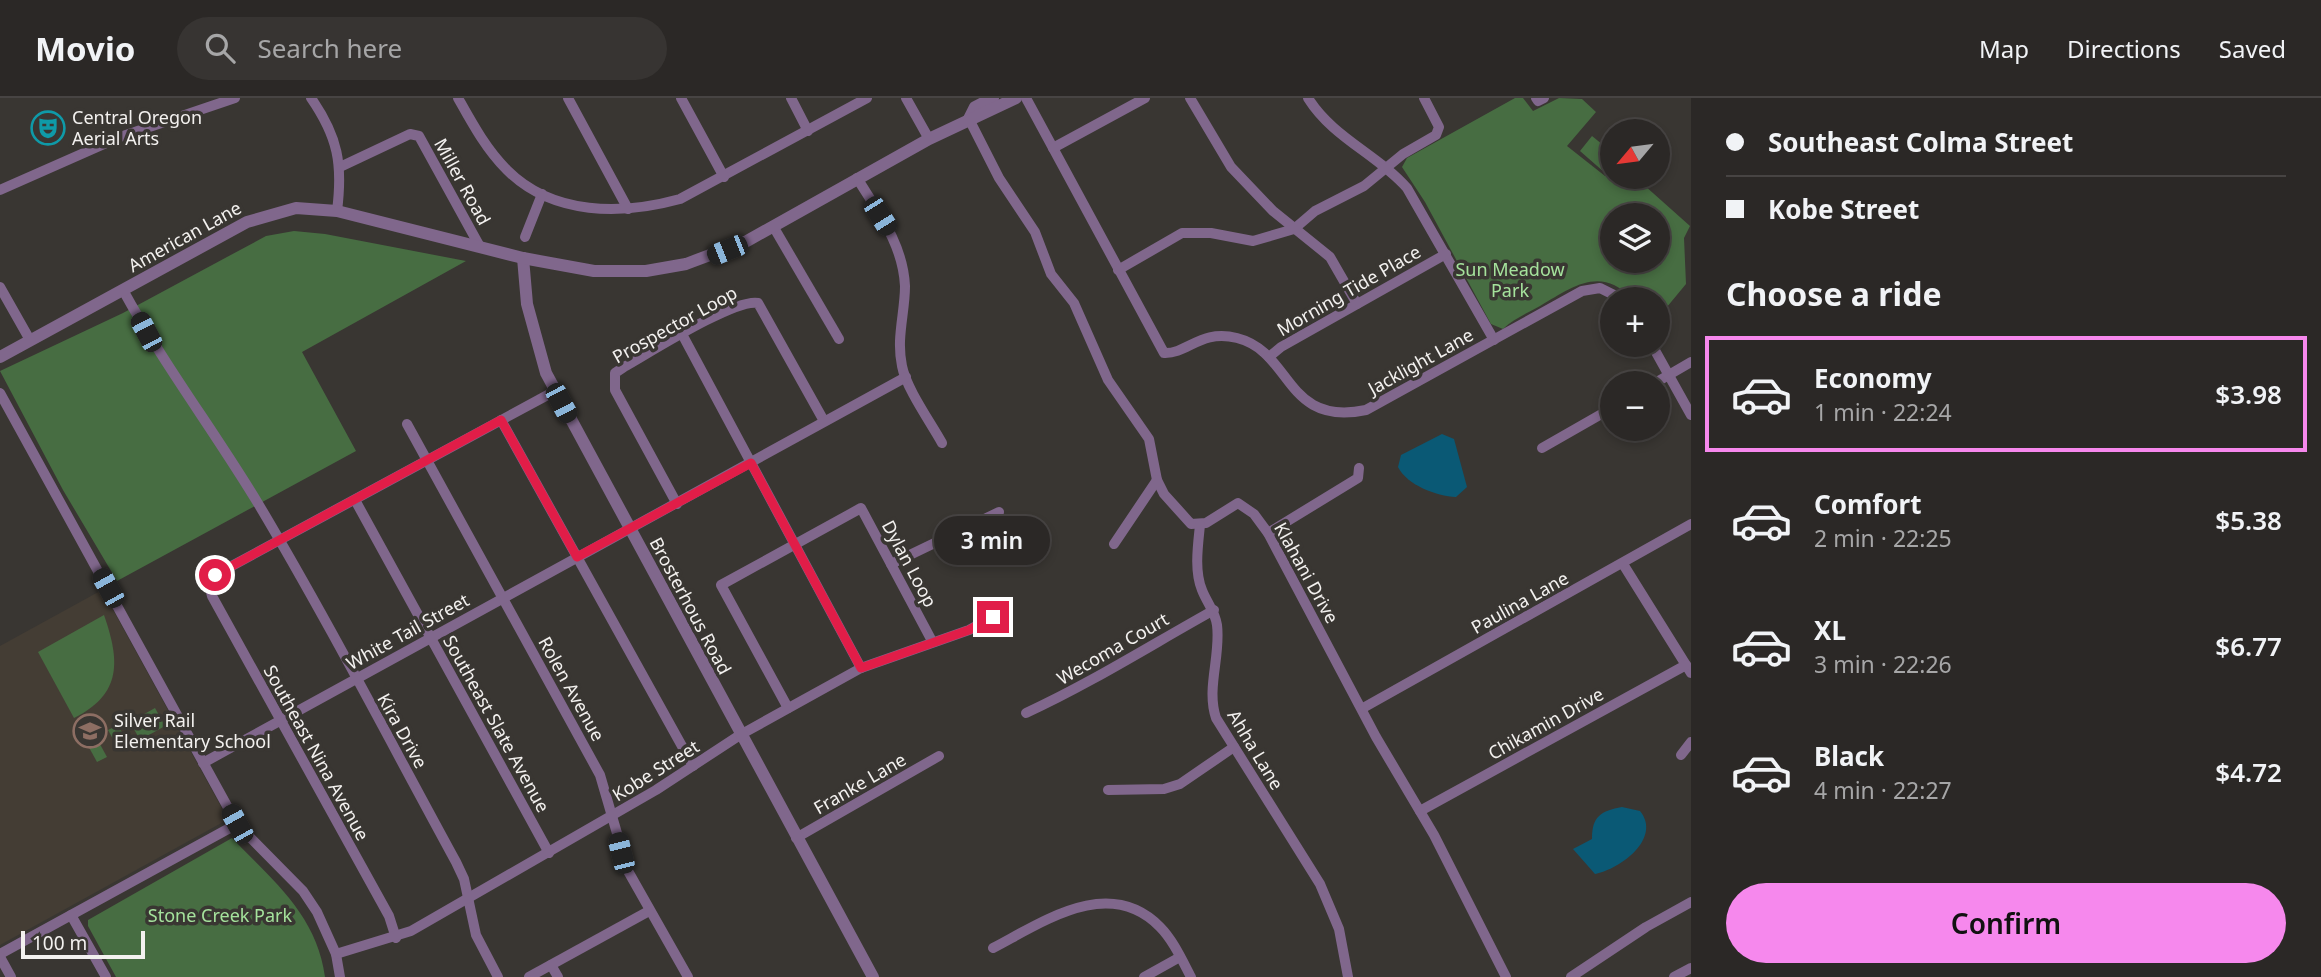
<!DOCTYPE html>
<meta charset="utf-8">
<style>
:root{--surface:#2b2826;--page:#373432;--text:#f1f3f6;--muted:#a6a6a7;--line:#474443;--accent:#f688ed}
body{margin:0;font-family:"Noto Sans",sans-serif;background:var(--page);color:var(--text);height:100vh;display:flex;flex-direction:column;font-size:26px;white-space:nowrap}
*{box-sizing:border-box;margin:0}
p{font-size:23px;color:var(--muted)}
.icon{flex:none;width:38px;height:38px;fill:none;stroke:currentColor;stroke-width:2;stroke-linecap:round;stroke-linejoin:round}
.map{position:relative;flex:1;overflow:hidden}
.drawer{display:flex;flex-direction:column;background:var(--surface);width:630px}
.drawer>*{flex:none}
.hud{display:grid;align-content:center;height:154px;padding:0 35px;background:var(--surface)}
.needle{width:46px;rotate:241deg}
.fabs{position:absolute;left:1600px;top:21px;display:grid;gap:14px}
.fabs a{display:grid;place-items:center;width:70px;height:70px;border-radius:50%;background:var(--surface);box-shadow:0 4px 10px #0003,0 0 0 2px var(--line);font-size:35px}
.scale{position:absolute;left:21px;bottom:18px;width:124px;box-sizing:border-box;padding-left:7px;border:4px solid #f3f1ef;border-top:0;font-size:19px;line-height:24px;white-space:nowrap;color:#f3f1ef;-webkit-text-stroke:5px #393632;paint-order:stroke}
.end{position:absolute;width:32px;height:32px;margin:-16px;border:9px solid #e11d48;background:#fff;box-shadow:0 0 0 4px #fff}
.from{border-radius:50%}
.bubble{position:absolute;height:49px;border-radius:24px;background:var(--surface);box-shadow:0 4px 10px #0003,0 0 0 2px var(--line);font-size:23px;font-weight:600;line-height:49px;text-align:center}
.car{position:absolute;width:21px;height:42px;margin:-21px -10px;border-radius:9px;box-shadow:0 0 5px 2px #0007;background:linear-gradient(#222 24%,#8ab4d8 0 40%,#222 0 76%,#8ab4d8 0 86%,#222 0)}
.hud b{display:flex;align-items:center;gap:24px;height:66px;font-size:26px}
.hud b+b{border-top:2px solid var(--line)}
.hud i{width:18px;height:18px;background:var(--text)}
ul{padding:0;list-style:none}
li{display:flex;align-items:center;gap:21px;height:116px;margin:0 14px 10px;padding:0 21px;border:4px solid transparent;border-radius:0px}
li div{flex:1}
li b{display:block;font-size:26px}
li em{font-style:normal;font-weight:600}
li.selected{border-color:var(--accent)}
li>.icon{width:63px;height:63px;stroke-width:1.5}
h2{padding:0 35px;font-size:32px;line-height:84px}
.button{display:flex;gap:14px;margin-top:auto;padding:14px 35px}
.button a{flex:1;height:80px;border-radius:42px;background:var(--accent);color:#111;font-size:28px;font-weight:600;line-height:80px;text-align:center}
header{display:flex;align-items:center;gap:42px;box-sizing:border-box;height:98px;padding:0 35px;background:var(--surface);border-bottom:2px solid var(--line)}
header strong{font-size:33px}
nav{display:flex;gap:38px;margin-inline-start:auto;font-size:24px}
.search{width:490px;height:63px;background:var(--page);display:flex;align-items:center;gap:18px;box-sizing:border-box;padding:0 24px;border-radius:38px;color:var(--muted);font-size:26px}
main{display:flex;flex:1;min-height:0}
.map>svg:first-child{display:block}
.built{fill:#443d34}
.green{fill:#476d42;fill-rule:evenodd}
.water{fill:#0a5975}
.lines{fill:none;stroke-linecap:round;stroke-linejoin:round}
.minor{stroke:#80678c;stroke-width:10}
.tertiary{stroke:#80678c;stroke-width:12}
.route{stroke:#e11d48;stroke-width:9}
.labels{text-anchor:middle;stroke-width:7;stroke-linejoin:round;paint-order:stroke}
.poi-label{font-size:18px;fill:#f3f1ef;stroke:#393632;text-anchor:start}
.street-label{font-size:18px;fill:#f3f1ef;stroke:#393632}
.park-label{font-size:18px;fill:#a5e29c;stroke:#393632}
</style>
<header>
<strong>Movio</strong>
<div class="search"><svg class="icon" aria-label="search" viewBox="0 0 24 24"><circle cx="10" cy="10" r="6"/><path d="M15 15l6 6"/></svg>Search here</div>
<nav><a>Map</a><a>Directions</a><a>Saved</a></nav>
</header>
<main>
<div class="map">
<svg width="1691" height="879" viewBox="0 0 1691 879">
<rect width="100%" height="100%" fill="#393632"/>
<polygon class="built" points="102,492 226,718 225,723 0,847 0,548"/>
<g class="green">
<path d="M1515,0H1523L1533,13L1559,0L1582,1L1596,14L1567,48L1605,78L1612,71V79H1635L1690,128L1684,140L1686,186L1657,221V201H1632C1601,167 1572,189 1540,208C1528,215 1513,221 1503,231L1491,226L1425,104L1402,69L1407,60ZM1612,117H1657V163H1612Z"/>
<polygon points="1592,38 1608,51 1612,47 1612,65 1604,74 1580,53"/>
<polygon points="294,133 325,136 466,163 302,254 356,353 117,483 63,392 0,273 123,215 266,138"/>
<path d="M104,517C120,563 122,596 74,620L38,554Z"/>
<polygon points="155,610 165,628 140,642 130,624"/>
<polygon points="118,627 129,647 119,652 108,632"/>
<polygon points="96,639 107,659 97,664 86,644"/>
<path d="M232,740C272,782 317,817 325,879H116L88,828V822Z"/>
</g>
<g class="water">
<path d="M1442,336L1454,341L1467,389L1456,399C1436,398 1407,387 1398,369L1401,357Z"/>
<path d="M1622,709L1640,713C1662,740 1621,771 1595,776L1573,751L1592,741C1592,718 1601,713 1622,709Z"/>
</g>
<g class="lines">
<g class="minor">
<path d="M311,0C338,39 343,66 337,113"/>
<path d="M458,0C472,25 486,51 507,72C553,118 622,117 680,101L867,0"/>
<polyline points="568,0 628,111"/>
<polyline points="681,0 724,79"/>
<polyline points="791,0 808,33"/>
<polyline points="906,0 929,41"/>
<path d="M1026,0L1164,255C1188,256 1200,231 1237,240C1293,254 1284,329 1366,312L1582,193L1600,190L1622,201"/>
<polyline points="1190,0 1231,69 1273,113 1330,159 1357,206"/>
<path d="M1308,0C1333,40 1377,56 1407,90L1494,242"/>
<polyline points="1536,0 1538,3 1544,0"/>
<polyline points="969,21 999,80 1035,134 1051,176 1074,205 1108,282 1149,341 1157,382 1164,396 1191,426 1206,425 1238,405 1254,416 1268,435 1376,639 1434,737 1506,879"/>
<polyline points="1053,50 1145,0"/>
<polyline points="340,69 410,36 419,38 479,147"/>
<path d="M857,80C878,114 903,146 905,188C905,215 896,240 902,268C906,290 931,325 942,345"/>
<polyline points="0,92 120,39 235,0"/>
<polyline points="773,128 839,241"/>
<polyline points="525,139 542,96"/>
<polyline points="1118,172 1182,135 1211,135 1253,143 1294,131 1315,113 1364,88 1403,56 1436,37 1439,29 1424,0"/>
<polyline points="0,189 30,242"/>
<path d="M123,192C164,267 215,334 259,407C328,523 391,645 456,764L464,781L476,837L498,879"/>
<polyline points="682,236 861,570"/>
<polyline points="1652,247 1691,317"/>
<polyline points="1269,259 1281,249 1446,156"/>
<polyline points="1655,285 1691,264"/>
<polyline points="0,295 237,726 303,793 317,814 336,856 340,879"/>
<polyline points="501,322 693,668"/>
<polyline points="407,326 600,677 628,773 688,879"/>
<polyline points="1542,350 1612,310"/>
<polyline points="355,402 549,755"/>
<path d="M677,406L615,292V275L624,269C649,255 735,200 758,205L824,323"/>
<path d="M1200,427C1198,447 1194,473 1202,492C1207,505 1215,513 1217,527C1221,558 1206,590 1216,620L1320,786L1339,831L1348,879"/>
<polyline points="1268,435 1358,380 1359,370"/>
<polyline points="1114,446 1157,382"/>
<polyline points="891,466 999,414"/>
<polyline points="1623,466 1691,575"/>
<polyline points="788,610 721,487 861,410 932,543"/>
<polyline points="1363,610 1691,426"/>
<path d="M1026,615C1091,585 1151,547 1214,512"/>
<polyline points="1681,657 1691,644"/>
<polyline points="203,665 906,279"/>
<polyline points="1108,692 1164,691 1180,686 1234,649"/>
<polyline points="1420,713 1686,567"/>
<polyline points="796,740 939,658"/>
<polyline points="71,817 106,879"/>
<polyline points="396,840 389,818 212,498 209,486 215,477 555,293"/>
<path d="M993,850C1043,824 1109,777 1160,829C1173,842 1182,862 1191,879"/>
<polyline points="0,856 237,726"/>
<polyline points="336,856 411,833 656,692 740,637 861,570 969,532 993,519"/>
<polyline points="0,859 11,879"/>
<polyline points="551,867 558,879"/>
<polyline points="529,879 649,813"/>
<polyline points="1144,879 1180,859"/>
<polyline points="1571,879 1646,829 1691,804"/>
<polyline points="1674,879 1691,870"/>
</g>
<g class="tertiary">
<polyline points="969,21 975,9 993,0"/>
<polyline points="523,160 527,206 546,275 873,879"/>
<polyline points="0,259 247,124 296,110 337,113 523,160 594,173 646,173 686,166 747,143 929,41 1016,0"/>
</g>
</g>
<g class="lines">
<polyline class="route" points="215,477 501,322 577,459 751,365 861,570 969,532 993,519"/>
</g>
<defs>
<symbol id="theatre-ring" viewBox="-11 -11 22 22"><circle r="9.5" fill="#393632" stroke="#0f9aa8" stroke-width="1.5"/><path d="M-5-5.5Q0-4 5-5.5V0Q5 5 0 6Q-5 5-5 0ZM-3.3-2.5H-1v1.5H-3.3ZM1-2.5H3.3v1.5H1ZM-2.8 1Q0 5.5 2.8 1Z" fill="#0f9aa8"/></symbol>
<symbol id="school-ring" viewBox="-11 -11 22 22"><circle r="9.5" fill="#393632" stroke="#8d6e63" stroke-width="1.5"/><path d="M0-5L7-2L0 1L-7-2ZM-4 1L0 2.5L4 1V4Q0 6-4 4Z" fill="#8d6e63"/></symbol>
</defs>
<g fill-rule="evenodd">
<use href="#theatre-ring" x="29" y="11" width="38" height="38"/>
<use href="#school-ring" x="71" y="614" width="38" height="38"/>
</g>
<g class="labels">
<g class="poi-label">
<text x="72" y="26">Central Oregon<tspan x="72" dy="21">Aerial Arts</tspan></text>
<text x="114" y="629">Silver Rail<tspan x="114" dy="21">Elementary School</tspan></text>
</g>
<g class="street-label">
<text transform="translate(462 84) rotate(61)" y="6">Miller Road</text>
<text transform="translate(185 139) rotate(-29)" y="6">American Lane</text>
<text transform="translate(1349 193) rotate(-30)" y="6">Morning Tide Place</text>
<text transform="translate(675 227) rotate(-29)" y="6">Prospector Loop</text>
<text transform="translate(1421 264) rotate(-29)" y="6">Jacklight Lane</text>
<text transform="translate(909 466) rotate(62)" y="6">Dylan Loop</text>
<text transform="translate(1306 475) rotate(61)" y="6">Klahani Drive</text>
<text transform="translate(1520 505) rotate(-29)" y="6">Paulina Lane</text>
<text transform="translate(690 508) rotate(62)" y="6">Brosterhous Road</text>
<text transform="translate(408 534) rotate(-29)" y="6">White Tail Street</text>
<text transform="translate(1113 551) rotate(-30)" y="6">Wecoma Court</text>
<text transform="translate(571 591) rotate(61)" y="6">Rolen Avenue</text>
<text transform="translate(496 626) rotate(61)" y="6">Southeast Slate Avenue</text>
<text transform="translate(1546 626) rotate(-29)" y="6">Chikamin Drive</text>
<text transform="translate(402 633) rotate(61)" y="6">Kira Drive</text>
<text transform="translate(1255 652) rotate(59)" y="6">Ahha Lane</text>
<text transform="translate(316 655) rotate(61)" y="6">Southeast Nina Avenue</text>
<text transform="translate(656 673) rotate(-32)" y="6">Kobe Street</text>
<text transform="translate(860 686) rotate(-30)" y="6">Franke Lane</text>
</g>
<g class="park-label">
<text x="1510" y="178">Sun Meadow<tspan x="1510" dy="21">Park</tspan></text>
<text x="220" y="824">Stone Creek Park</text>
</g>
</g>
</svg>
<div class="fabs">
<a><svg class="needle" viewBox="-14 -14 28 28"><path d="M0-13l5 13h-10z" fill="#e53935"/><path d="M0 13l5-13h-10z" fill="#a6a6a7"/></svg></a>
<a><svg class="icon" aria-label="layers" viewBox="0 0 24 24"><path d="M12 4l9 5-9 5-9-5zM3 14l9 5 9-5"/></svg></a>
<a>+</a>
<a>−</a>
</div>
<div class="scale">100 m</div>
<i class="end from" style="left:215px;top:477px"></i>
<i class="end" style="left:993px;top:519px"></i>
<div class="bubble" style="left:934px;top:418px;width:116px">3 min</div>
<i class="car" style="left:880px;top:118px;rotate:148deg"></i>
<i class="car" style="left:727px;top:152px;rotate:248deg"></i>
<i class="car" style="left:146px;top:234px;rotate:332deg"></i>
<i class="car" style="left:561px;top:305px;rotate:152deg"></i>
<i class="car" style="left:108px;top:490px;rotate:331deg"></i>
<i class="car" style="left:237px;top:726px;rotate:331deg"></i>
<i class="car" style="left:621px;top:755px;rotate:346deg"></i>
</div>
<section class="drawer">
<div class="hud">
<b><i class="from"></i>Southeast Colma Street</b>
<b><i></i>Kobe Street</b>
</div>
<h2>Choose a ride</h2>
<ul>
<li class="selected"><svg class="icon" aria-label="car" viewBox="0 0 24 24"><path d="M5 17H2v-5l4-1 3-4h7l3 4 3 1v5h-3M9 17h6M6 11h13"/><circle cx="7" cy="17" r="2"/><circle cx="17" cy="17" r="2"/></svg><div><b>Economy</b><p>1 min · 22:24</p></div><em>$3.98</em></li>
<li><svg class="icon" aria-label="car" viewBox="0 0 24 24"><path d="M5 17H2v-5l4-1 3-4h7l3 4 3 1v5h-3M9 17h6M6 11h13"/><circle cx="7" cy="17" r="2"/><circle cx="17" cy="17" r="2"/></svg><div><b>Comfort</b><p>2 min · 22:25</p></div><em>$5.38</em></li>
<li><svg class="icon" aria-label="car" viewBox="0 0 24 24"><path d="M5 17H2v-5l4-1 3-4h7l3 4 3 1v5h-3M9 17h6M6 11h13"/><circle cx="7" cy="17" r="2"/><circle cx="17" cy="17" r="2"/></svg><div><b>XL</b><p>3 min · 22:26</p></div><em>$6.77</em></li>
<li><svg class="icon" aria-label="car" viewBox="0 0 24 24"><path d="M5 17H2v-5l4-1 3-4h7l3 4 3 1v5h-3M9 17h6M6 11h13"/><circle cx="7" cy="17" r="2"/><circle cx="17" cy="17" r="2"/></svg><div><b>Black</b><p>4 min · 22:27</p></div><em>$4.72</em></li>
</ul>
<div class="button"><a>Confirm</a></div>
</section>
</main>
